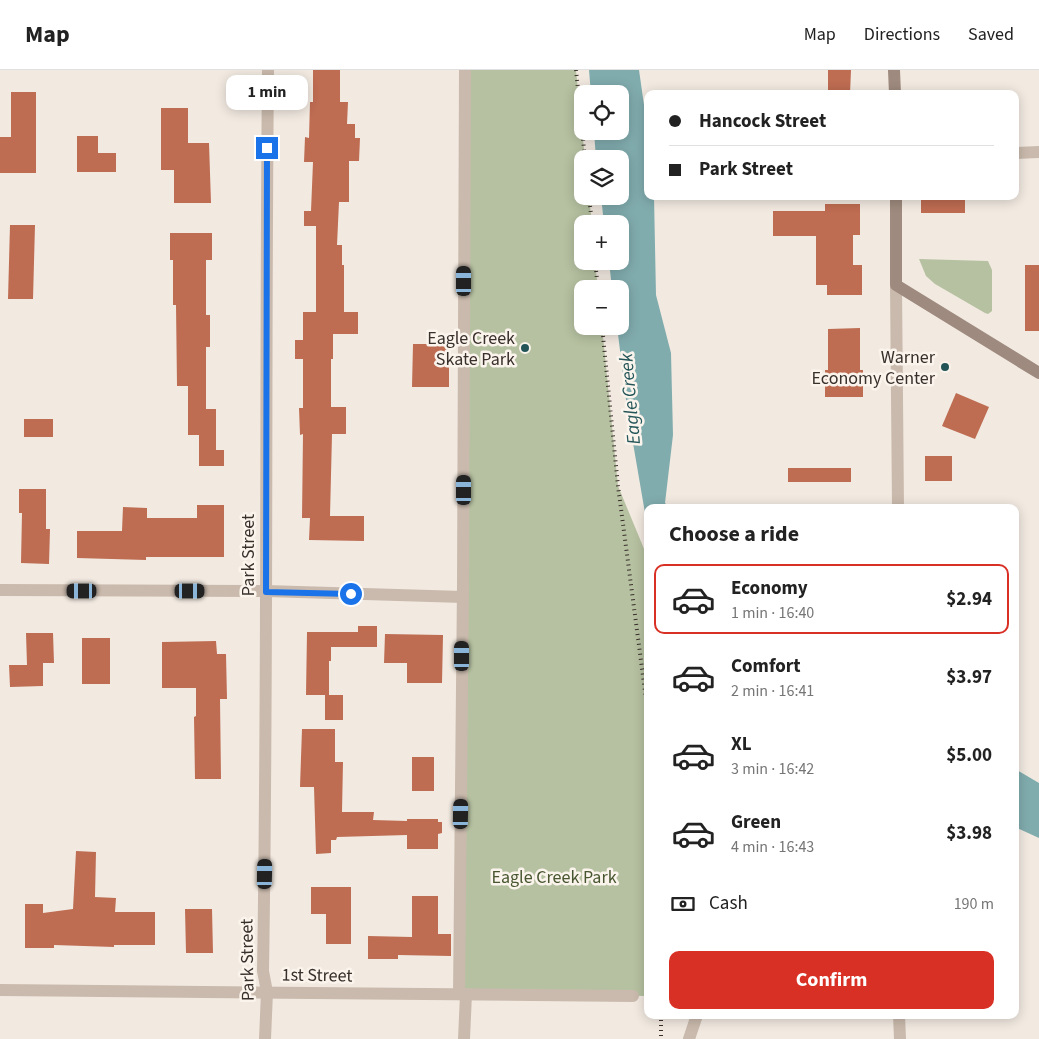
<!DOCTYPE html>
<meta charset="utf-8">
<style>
:root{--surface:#fff;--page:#f2f2f2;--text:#222;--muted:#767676;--line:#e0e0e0;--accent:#d93025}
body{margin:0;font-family:"Source Sans 3",sans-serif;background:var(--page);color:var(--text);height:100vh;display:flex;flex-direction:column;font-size:19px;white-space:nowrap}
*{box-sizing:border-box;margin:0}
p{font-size:16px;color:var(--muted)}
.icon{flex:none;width:28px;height:28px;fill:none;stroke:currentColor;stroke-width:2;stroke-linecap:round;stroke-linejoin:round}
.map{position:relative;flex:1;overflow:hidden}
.details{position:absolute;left:644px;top:434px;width:375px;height:515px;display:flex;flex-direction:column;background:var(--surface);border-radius:10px;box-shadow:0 2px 12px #0003}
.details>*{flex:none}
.banner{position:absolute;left:644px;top:20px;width:375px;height:110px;border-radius:10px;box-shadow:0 2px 12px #0003;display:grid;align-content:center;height:110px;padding:0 25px;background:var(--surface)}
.buttons{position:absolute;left:574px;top:15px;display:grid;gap:10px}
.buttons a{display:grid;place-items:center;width:55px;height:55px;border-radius:10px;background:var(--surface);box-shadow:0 2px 12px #0003;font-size:25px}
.end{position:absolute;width:22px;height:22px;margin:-11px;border:6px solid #1a73e8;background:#fff;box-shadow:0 0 0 2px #fff}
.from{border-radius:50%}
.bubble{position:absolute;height:35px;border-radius:10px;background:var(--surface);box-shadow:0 2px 12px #0003;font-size:16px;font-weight:700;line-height:35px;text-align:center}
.car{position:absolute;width:15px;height:30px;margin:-15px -8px;border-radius:6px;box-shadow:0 0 4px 1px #0007;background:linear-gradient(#222 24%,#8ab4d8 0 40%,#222 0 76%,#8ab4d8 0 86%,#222 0)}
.banner b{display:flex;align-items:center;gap:18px;height:48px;font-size:19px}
.banner b+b{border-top:1px solid var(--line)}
.banner i{width:12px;height:12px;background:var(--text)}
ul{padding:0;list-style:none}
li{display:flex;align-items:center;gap:15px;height:70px;margin:0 10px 8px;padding:0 15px;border:2px solid transparent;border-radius:10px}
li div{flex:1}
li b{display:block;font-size:19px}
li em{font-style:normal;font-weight:700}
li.on{border-color:var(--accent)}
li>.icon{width:45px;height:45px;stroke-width:1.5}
h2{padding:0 25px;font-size:22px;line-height:60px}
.pay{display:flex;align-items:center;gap:12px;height:55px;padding:0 25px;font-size:19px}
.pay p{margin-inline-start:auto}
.action{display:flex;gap:10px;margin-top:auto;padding:10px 25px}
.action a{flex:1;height:58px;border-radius:10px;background:var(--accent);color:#fff;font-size:20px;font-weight:700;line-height:58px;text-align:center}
header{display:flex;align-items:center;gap:30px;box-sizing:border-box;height:70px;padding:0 25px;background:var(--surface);border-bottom:1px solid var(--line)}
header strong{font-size:24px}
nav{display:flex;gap:28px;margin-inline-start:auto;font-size:18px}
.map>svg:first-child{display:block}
.green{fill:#b6c1a1}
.water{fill:#81acae}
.building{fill:#be6c52}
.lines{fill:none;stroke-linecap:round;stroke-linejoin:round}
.minor{stroke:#cabaad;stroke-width:12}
.tertiary{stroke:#cabaad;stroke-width:12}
.secondary{stroke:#9e8a7e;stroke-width:12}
.rail{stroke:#392f2b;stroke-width:4;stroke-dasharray:1 4;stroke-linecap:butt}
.route{stroke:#1a73e8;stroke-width:6}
.poi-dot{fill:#235558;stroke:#faf4ed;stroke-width:2}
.labels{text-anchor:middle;stroke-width:5;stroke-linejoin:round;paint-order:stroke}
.poi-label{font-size:18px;fill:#392f2b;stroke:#faf4ed;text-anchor:end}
.street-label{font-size:18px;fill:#392f2b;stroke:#faf4ed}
.park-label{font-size:18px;fill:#485630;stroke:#faf4ed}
.water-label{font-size:19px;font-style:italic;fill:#235558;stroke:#faf4ed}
</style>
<header>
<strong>Map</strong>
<nav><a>Map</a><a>Directions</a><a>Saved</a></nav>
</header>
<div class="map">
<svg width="1039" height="969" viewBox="0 0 1039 969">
<rect width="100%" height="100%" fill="#f2eae1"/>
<g class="green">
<polygon points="464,0 576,0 585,89 582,89 582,126 589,126 592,154 582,154 582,191 595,191 598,219 582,219 582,256 602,256 618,416 647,486 647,926 459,924"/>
<polygon points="919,189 988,191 992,200 992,241 988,244 985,243 935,214 926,206"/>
</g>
<g class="water">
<polygon points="589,0 639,0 647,56 648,126 654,126 656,225 671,283 673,365 665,433 669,437 648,438 647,446 645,443 627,338 617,256 620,256 620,219 612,219 609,191 620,191 620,154 604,154 601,126 620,126 620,89 596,89 594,61 620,61 620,24 591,24"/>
<polygon points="1015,699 1039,713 1039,768 1015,757"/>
</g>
<g class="building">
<polygon points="313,0 340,0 340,32 348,32 347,54 355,54 355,68 360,68 359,91 349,91 349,132 339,132 337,175 342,175 342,195 344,195 344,242 358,242 358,264 333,264 333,289 331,289 331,337 346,337 346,364 332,364 330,446 364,446 364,471 309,470 310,448 302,448 303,364 300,365 299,338 303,338 303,289 295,289 295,270 303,270 303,242 316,242 316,156 304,156 304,141 311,141 313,92 304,92 305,67 309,68 310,32 313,32"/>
<polygon points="828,0 851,0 850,24 828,24"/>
<polygon points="11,22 36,22 36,103 0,103 0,67 11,67"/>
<polygon points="161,38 188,38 188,73 209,73 211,133 174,133 174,100 161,100"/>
<polygon points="77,66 98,66 98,83 116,83 116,102 77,102"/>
<rect x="921" y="126" width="44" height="17"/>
<polygon points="825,134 860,134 860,165 853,165 853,195 862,195 862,225 827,225 827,215 816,215 816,166 773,166 773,141 825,141"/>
<polygon points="10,155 35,155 33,229 8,229"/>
<polygon points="170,163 212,163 212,190 206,190 206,245 210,245 210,277 206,277 206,339 216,339 216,380 224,380 224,396 199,396 199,365 188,365 188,316 177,316 176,235 173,235 173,190 170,190"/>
<rect x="1025" y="195" width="14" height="66"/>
<polygon points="860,258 860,300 863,300 863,327 825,327 825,300 828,300 828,259"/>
<polygon points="413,274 449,274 449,317 412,317"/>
<polygon points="956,323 989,337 975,369 942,356"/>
<rect x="24" y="349" width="29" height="18"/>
<rect x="925" y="386" width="27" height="25"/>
<rect x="788" y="398" width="63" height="14"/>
<polygon points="19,419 46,419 46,459 50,459 49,494 21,493 22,443 19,443"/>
<polygon points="197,435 224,435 224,487 146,487 146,490 77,488 77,461 122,461 123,437 147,438 147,448 197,448"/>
<polygon points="358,556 377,556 377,577 331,577 331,591 329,591 329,625 343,625 343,650 325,650 325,625 306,625 307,562 358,562"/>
<polygon points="26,563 53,563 54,593 43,593 43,616 10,617 9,595 27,595"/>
<polygon points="385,564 443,565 442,613 407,613 407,593 384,593"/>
<rect x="82" y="568" width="28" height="46"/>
<polygon points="216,571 217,584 226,584 227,629 220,629 221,709 195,709 194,647 196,646 196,618 162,618 162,572"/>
<polygon points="302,659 335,659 335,692 343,692 342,742 374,742 373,750 407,751 407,749 438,749 438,752 442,752 442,763 438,764 438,779 407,779 407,765 337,767 336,770 331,770 331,783 316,784 314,717 300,717"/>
<rect x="412" y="687" width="22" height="34"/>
<polygon points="76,781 96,782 95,827 116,828 115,842 155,842 155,875 114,875 114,877 54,875 54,878 25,878 25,834 43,834 43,843 73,839"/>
<polygon points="311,817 351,817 351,874 326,874 326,844 311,844"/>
<polygon points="412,826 438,826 438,864 451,864 451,886 398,885 398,889 368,889 368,866 412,867"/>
<polygon points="185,839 212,839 213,883 186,883"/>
</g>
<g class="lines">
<g class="minor">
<polyline points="1015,83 1039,82"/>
<polyline points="0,520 266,521 463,527"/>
<polyline points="0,920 633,926"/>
<polyline points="459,924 463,515 465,0"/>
<path d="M265,969L267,922L263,901C268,601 265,300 268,0"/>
<polyline points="464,969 466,924"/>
<polyline points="689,969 697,945"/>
</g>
<g class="tertiary">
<polyline points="896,215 898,438"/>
<polyline points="899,945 900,969"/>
</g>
<g class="secondary">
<polyline points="894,0 895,24"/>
<polyline points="896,126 896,215 1039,303"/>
</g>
<g class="rail">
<polyline points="576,0 585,89"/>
<polyline points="589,126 592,154"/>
<polyline points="595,191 598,219"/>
<polyline points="602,256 618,416 648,644"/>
<polyline points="661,945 661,969"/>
</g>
</g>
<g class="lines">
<polyline class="route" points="267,78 266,522 351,524"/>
</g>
<g class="poi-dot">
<circle cx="525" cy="278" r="5"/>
<circle cx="945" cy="297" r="5"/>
</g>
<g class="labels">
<g class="poi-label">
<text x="515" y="274">Eagle Creek<tspan x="515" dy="21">Skate Park</tspan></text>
<text x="935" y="293">Warner<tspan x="935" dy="21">Economy Center</tspan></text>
</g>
<g class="street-label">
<text transform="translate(248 485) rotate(-90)" y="6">Park Street</text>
<text transform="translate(247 890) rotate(-91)" y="6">Park Street</text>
<text transform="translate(317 905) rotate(1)" y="6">1st Street</text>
</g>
<g class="park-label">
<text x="554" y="813">Eagle Creek Park</text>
</g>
<g class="water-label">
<text transform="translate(629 329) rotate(-95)" y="7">Eagle Creek</text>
</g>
</g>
</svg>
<div class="buttons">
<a><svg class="icon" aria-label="locate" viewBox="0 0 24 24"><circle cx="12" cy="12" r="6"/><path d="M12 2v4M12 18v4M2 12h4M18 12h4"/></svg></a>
<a><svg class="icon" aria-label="layers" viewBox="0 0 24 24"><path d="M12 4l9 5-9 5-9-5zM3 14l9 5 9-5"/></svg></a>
<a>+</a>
<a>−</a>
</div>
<i class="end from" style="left:351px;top:524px"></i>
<i class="end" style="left:267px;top:78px"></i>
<div class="bubble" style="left:226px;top:5px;width:82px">1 min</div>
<i class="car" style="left:464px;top:211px;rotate:0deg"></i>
<i class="car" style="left:464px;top:420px;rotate:0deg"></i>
<i class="car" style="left:82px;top:521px;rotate:270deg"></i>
<i class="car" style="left:190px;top:521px;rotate:90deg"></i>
<i class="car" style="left:462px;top:586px;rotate:0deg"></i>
<i class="car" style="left:461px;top:744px;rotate:1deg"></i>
<i class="car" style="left:265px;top:804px;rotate:1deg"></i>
<div class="banner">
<b><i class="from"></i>Hancock Street</b>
<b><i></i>Park Street</b>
</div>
<section class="details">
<h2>Choose a ride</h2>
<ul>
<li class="on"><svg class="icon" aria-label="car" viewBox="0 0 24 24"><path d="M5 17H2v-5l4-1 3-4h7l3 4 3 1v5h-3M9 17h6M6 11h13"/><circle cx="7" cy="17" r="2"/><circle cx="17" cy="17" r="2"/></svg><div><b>Economy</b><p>1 min · 16:40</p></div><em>$2.94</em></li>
<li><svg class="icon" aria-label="car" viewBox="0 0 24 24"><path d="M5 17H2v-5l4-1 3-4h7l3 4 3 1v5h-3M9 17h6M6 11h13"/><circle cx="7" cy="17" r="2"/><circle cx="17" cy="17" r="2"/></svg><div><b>Comfort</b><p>2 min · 16:41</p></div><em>$3.97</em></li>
<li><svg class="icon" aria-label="car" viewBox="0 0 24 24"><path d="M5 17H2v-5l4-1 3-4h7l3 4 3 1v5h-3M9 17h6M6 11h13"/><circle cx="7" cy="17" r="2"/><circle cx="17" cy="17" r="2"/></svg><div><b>XL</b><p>3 min · 16:42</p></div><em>$5.00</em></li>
<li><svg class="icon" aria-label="car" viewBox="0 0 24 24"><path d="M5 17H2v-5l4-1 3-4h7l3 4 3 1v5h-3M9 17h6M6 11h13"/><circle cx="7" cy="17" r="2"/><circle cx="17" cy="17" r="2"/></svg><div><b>Green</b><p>4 min · 16:43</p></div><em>$3.98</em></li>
</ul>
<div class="pay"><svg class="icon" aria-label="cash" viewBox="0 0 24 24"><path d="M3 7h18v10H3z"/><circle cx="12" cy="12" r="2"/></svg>Cash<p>190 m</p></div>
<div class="action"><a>Confirm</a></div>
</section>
</div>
